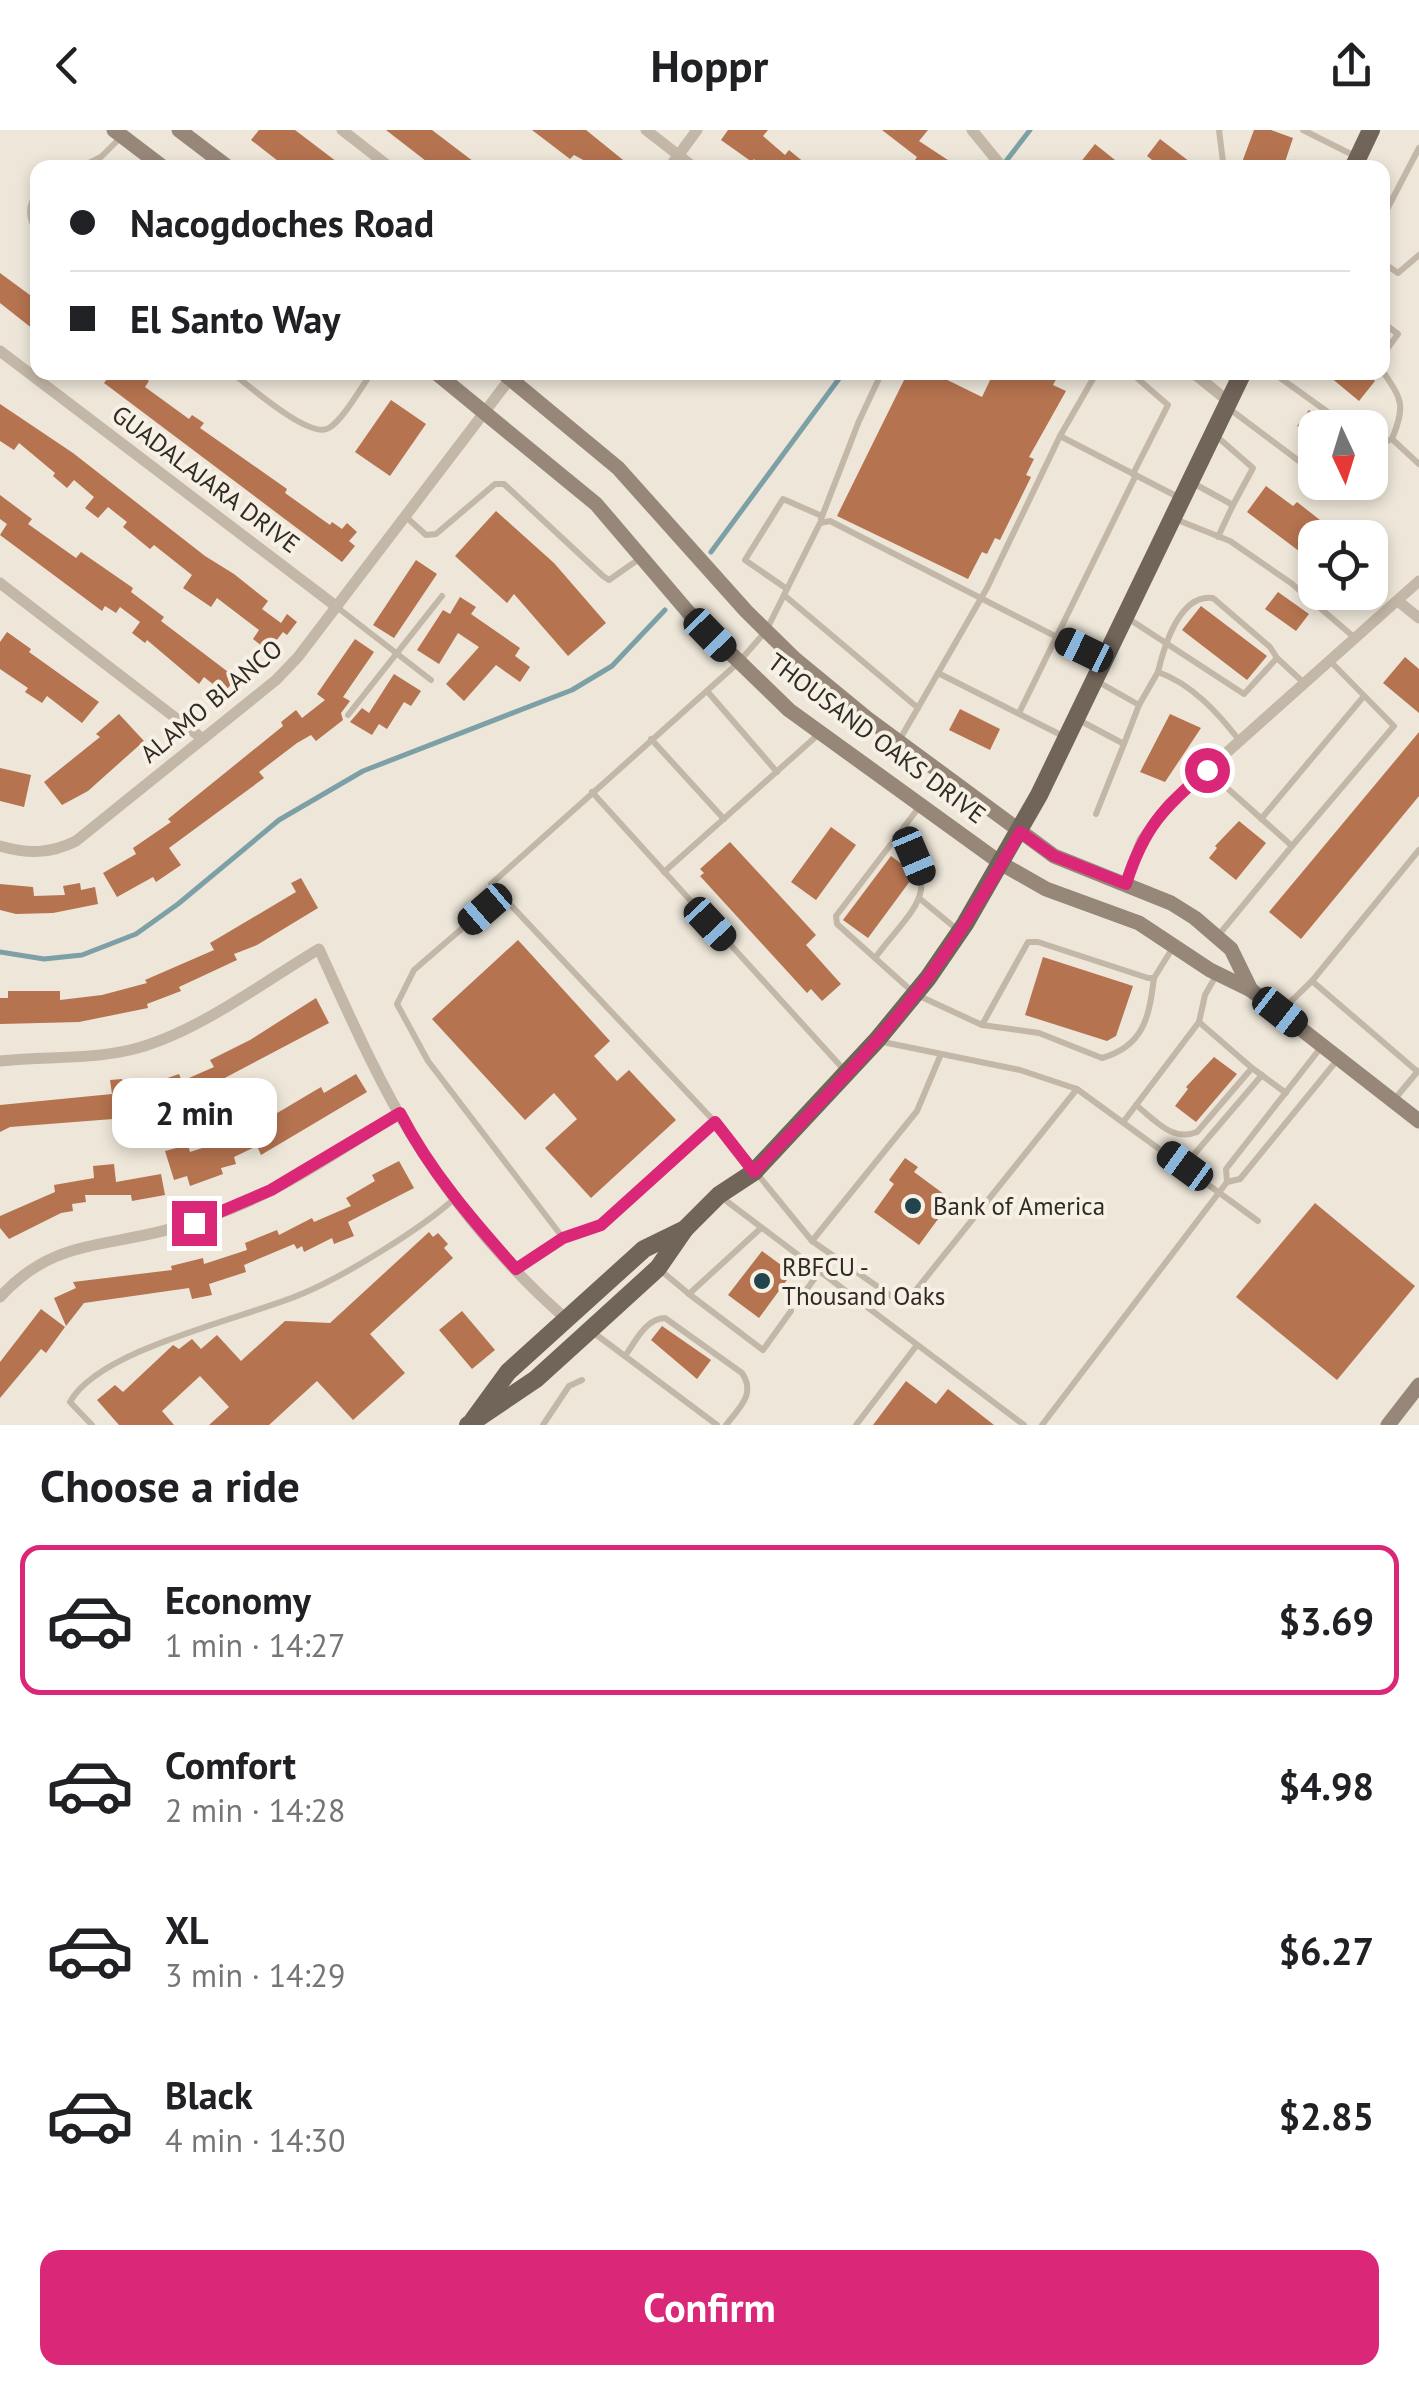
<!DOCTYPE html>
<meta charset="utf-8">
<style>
:root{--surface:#fff;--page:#f6f6f6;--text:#202124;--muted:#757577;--line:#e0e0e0;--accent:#db2777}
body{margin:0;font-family:"PT Sans",sans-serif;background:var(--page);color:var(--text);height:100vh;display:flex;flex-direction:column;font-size:38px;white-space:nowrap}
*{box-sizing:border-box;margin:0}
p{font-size:32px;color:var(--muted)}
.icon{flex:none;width:55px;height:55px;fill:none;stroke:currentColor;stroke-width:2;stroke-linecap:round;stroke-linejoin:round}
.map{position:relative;height:1295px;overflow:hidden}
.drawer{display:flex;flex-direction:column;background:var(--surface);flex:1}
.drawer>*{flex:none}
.hud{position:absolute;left:30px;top:30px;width:1360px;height:220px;border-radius:20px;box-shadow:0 5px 15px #0003;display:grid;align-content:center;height:220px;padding:0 40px;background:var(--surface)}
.needle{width:65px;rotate:176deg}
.controls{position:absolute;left:1298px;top:280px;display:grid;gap:20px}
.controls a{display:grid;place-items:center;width:90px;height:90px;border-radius:20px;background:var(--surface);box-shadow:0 5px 15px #0003;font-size:50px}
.end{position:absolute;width:45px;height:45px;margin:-22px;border:12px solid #db2777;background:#fff;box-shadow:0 0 0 5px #fff}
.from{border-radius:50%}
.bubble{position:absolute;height:70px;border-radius:20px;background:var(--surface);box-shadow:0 5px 15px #0003;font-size:32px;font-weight:800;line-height:70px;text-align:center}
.car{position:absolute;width:30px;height:60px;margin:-30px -15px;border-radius:12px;box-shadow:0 0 8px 2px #0007;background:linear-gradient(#222 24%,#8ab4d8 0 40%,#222 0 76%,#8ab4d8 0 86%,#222 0)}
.hud b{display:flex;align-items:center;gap:35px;height:95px;font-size:38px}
.hud b+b{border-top:2px solid var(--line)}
.hud i{width:25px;height:25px;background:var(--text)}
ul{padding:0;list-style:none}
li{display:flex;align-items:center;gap:30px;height:150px;margin:0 20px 15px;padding:0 20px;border:5px solid transparent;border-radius:20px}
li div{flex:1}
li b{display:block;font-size:38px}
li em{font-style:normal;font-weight:800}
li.on{border-color:var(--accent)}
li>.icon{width:90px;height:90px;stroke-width:1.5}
h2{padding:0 40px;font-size:45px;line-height:120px}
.primary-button{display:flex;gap:20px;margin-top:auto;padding:20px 40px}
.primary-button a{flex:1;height:115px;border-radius:20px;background:var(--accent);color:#fff;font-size:40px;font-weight:800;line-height:115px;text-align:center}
header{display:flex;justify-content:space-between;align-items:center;height:130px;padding:0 40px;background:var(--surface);font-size:45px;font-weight:800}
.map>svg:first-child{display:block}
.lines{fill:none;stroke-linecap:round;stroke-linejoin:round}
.stream{stroke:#7ca0a6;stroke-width:5}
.building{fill:#b5734f}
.lane{stroke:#c3b7a7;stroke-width:6}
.street{stroke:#c3b7a7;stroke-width:11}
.secondary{stroke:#968779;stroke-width:15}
.primary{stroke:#716459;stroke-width:18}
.route{stroke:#db2777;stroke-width:12}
.poi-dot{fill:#22454d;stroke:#f6f0e5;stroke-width:4}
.labels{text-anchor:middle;stroke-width:8;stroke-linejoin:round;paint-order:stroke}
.street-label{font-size:25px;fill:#312b26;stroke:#f6f0e5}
.poi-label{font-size:25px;fill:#312b26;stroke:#f6f0e5;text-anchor:start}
</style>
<header><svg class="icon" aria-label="back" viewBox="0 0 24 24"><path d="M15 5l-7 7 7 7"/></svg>Hoppr<svg class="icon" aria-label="share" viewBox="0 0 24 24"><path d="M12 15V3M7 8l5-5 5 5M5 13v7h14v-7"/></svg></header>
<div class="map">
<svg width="1419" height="1295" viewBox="0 0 1419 1295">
<rect width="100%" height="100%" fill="#ede6d9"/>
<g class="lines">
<g class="stream">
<polyline points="1003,35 1030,0"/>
<polyline points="711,422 844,242"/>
<polyline points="0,822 44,829 82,825 136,804 178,774 279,690 363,641 572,560 612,536 665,480"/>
</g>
</g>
<g class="building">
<polygon points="259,0 295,0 345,38 287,38 251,10"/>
<polygon points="386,0 432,0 482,38 435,38"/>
<polygon points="532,0 586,0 633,38 598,38 574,25 570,29"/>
<polygon points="728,0 768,0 763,6 785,25 789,20 811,38 764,38 754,29 752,32 721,10"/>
<polygon points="882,0 928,0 919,11 960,38 910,38 917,27"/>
<polygon points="1254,0 1271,0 1293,8 1283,38 1241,35"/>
<polygon points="1160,9 1198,38 1162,38 1147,26"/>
<polygon points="1095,14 1125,38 1076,38"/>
<polygon points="0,143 38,171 38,203 0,173"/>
<polygon points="112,242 138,242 149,251 145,257 189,289 192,285 204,293 200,298 287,359 285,363 330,395 332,392 342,399 347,393 357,402 349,411 355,416 342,432 104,253"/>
<polygon points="908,242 931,242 982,267 994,242 1060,242 1053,255 1066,261 1029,327 1034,329 1026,345 1031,347 1000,410 995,408 987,424 982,422 968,449 837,386"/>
<polygon points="1324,242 1365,242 1375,251 1359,271"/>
<polygon points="391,270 426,294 390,346 355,322"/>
<polygon points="0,274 73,323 205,426 234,444 268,471 262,479 281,493 287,484 297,492 287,505 283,502 268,521 253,509 259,500 217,468 211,477 183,458 192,445 154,415 150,419 123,397 127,392 108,377 98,388 85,378 94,367 74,350 67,358 53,346 55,343 19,313 14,320 0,311"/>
<polygon points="1309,280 1331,298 1315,298 1315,310 1297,296"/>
<polygon points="1266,356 1293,376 1297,372 1343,408 1315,408 1315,433 1247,382"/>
<polygon points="0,365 32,389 28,394 76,428 81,422 133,458 131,462 164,487 161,491 236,548 224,563 204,547 199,554 147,510 145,513 132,503 140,492 120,477 116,483 105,476 102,481 0,405 7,394 0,389"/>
<polygon points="496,381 554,433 606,493 568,526 514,464 507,473 455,426"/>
<polygon points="416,430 437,444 394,508 373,495"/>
<polygon points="1278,462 1309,484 1296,501 1265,479"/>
<polygon points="460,467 476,477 471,484 520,518 515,526 530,537 520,552 496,535 464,571 446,554 479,517 458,503 439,534 417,520 443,480 450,484"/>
<polygon points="1201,476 1267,526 1247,550 1182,500"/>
<polygon points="7,502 31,519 29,522 99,572 82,593 47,566 42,573 25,562 28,558 0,539 0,512"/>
<polygon points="355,509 374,522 343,567 350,571 341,583 343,590 316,611 311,605 297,613 259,642 264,648 169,718 181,735 156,752 153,747 117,767 103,743 136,724 133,718 171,692 168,689 283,596 281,592 296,580 302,588 325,570 317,564"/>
<polygon points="1405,527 1419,539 1419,583 1383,553"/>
<polygon points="394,544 421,561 411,576 404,572 387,599 379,594 372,605 350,592 362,578 369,583"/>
<polygon points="960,579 1000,599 990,620 949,600"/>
<polygon points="119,584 144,611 88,661 62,675 44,652 100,607 96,604"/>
<polygon points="1170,584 1201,598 1165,652 1140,642"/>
<polygon points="1419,602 1419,666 1301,809 1269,782"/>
<polygon points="0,638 31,645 24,677 0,671"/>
<polygon points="1239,691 1266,713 1236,750 1209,728 1217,718 1215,716"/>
<polygon points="831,697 856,715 816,770 791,752"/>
<polygon points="730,712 816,805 806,815 841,854 822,871 811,859 807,863 700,746 704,743 700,739"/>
<polygon points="891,726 911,741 913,747 868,808 843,790"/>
<polygon points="301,748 318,778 257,815 234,824 237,830 179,857 181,861 147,874 148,878 79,892 0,894 0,868 8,868 8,861 60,861 60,870 102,865 147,853 145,850 214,820 210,813 296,762 291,753"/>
<polygon points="80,753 81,760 95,757 98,774 53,783 16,784 0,780 0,754 33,757 34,766 65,765 63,756"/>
<polygon points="518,810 610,911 594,926 617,951 629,940 676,990 591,1068 545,1018 577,989 554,963 525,990 432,889"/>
<polygon points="1043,827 1133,856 1116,906 1107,911 1025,885"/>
<polygon points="316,868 329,893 181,971 180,968 126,984 126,988 10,997 0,1002 0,975 112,964 110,950 122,949 124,963 179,944 182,951 214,937 210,930 250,910"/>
<polygon points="1214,927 1237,944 1196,992 1175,976 1188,959 1186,957"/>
<polygon points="356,944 367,962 261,1025 257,1016 234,1027 236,1034 221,1038 223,1044 190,1056 187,1046 174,1050 165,1021 188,1015 190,1022 236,1007 231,996 253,986 257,995 321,957 324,963"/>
<polygon points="905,1028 918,1037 914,1042 952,1070 919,1115 874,1082 894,1054 889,1050"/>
<polygon points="399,1031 414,1058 348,1092 354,1106 334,1114 332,1108 304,1122 302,1116 297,1119 294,1114 244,1135 246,1142 209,1154 212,1165 192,1169 189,1158 84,1173 66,1196 54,1168 76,1158 73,1152 172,1140 171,1136 203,1128 204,1134 247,1120 245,1113 277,1100 279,1105 312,1088 314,1092 351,1076 346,1068 375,1051 372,1045"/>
<polygon points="114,1034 116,1052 161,1044 165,1065 132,1071 131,1065 85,1065 86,1072 72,1074 73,1081 61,1083 9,1109 0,1098 0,1086 55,1062 54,1055 94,1048 93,1036"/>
<polygon points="1315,1073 1415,1156 1337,1250 1236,1167"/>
<polygon points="429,1102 433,1107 438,1103 448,1114 444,1118 453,1128 370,1204 405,1243 353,1290 317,1251 269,1295 209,1295 229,1277 200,1246 162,1281 174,1295 119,1295 97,1270 115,1255 123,1262 173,1215 179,1219 192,1209 201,1219 217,1205 241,1231 285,1191 330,1193"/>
<polygon points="762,1121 792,1143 759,1188 728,1165"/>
<polygon points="41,1179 65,1197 46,1223 41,1219 0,1268 0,1232"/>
<polygon points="462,1181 495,1220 472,1239 439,1200"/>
<polygon points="662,1196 711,1230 697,1249 651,1210"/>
<polygon points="906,1251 936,1274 948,1259 994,1295 873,1295"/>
</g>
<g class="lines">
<g class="lane">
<polyline points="1219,0 1223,32 1232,38"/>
<polyline points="1303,0 1357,27"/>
<polyline points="79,38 101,27 121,7"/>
<path d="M38,63C27,74 28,91 38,102"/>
<polyline points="1382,89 1419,18"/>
<polyline points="1382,132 1398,143 1419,125"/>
<polyline points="1382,192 1398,204 1382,226"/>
<path d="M1382,240C1402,270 1406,274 1392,309L1419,334"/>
<path d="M231,242C248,255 310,310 329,298C343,290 362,256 372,242"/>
<polyline points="1130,242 1168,275 1133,344"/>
<polyline points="1272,242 1350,298"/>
<polyline points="1227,277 1315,343"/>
<polyline points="1060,306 1097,242"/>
<polyline points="1370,322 1375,316 1392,309"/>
<polyline points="1191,352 1233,375 1253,338 1214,304"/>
<polyline points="1328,352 1340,361 1346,352"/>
<polyline points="405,386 426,405 436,404 495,354 504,354 603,446 609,450 642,427"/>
<polyline points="821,389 859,291 882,242"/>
<polyline points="1175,389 1230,411 1291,453 1355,508"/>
<polyline points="1218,407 1233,375"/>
<polyline points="787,459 745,430 783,369 822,386"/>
<polyline points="784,465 918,578"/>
<polyline points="338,478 431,550"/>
<polyline points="1129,489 1244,564 1277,528 1304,553"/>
<polyline points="938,543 1065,607"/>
<polyline points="1095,550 1139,575 1158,542"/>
<polyline points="707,561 777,642"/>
<polyline points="1019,583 1136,345"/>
<polyline points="348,585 442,466"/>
<polyline points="1077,589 1124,614 1096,684"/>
<polyline points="651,609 724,689"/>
<polyline points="900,609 987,458 1060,306 1180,368"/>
<path d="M1239,610C1218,583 1192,554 1158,542C1164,516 1180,463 1213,468L1270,517L1277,528"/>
<polyline points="1124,614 1139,575"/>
<polyline points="1207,640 1292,716 1394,596 1331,532"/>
<polyline points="592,662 846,942"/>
<path d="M920,676L836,786L837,794L915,864L982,895L1039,903L1102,928C1144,916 1149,887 1154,848"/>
<polyline points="1261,689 1364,566"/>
<polyline points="664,742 820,603"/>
<polyline points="502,764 414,840 397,874 428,931 563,1108"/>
<polyline points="919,768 959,801"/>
<polyline points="1217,807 1292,716"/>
<path d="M875,828C911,779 948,760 895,707"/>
<polyline points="1312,851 1418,942"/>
<polyline points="1281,881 1312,851 1419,720"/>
<polyline points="982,895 1028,812 1038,812 1148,848 1154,848 1172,819"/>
<polyline points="878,911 1020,940 1077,959 1258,1091"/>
<polyline points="941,924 917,981 812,1111 904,1175 1077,959"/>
<polyline points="1252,938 1286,963"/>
<polyline points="1394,970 1418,941"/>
<path d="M1136,975C1155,990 1172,1012 1197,1002L1252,938L1199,892"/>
<polyline points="1124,991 1199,892 1205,865 1217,844"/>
<polyline points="1185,1035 1262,945"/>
<polyline points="1227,1052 1226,1039 1322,916"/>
<polyline points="721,1067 1024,1295"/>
<polyline points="812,1111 715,992 491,754 738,533 766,501 820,393 830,391 1102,530"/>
<polyline points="516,1139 563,1108 601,1095 715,992"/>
<polyline points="659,1139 689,1164 761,1098"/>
<polyline points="807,1159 820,1141"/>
<polyline points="689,1164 763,1220 791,1181"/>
<polyline points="594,1203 717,1295"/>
<path d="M625,1226C636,1211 645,1189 665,1188L742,1243C756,1264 740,1277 726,1295"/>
<path d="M92,1295L70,1272C100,1218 247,1188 304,1163C346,1145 421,1099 454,1069"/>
<polyline points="543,1295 569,1256 582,1250"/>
<polyline points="856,1295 917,1215"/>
<polyline points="1042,1295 1227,1052 1240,1049 1338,929"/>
</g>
<g class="street">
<polyline points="342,0 391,38"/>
<polyline points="646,0 695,38"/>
<polyline points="972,0 1003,38"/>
<polyline points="669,38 697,0"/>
<polyline points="0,221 337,477"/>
<polyline points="1192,242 1228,271"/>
<polyline points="0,453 203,609"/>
<polyline points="1398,471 1419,488"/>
<path d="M0,716C28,724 50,724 76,711L276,550L298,527L515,242"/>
<polyline points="1125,754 1142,710 1169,674 1419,451"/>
<path d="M0,931C43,926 86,930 130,920C194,905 262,853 319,819C348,882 376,947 412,1006C453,1073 507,1137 566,1189"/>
<path d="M0,1167C45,1118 84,1118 145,1105C175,1099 204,1089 233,1078C292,1054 346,1016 400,983"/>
</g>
<g class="secondary">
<polyline points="114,0 164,38"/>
<polyline points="179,0 229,38"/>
<polyline points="435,242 596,374 689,483 789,580 1002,734 1046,759 1139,793 1210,840 1251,860 1419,991"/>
<polyline points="502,242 618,338 746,481 795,529 868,589 1054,726 1171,773 1195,788 1231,819 1251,860"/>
<polyline points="1388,1295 1419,1255"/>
</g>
<g class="primary">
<polyline points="1353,38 1371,0"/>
<polyline points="685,1099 719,1065 754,1042 877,910 928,848 965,794 1039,665 1243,242"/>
<polyline points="468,1295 536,1249 590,1200 658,1138 685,1099 644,1119 508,1242 473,1290"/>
</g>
</g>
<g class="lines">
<path class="route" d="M194,1093L271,1060L400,983C430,1041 473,1091 516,1139L563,1108L601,1095L715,992L754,1042C814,978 877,916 929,846C963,800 992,751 1020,702L1054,726L1126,754C1144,697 1163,679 1207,640"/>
</g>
<g class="poi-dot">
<circle cx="913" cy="1076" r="10"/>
<circle cx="762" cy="1151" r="10"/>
</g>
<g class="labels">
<g class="street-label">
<text transform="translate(206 349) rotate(37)" y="9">GUADALAJARA DRIVE</text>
<text transform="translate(211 571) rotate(-40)" y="9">ALAMO BLANCO</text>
<text transform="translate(877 608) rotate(37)" y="9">THOUSAND OAKS DRIVE</text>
</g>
<g class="poi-label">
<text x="933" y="1085">Bank of America</text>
<text x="782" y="1146">RBFCU -<tspan x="782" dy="29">Thousand Oaks</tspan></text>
</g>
</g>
</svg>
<div class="controls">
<a><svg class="needle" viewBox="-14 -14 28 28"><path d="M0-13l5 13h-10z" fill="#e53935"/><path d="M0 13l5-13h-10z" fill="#757577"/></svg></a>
<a><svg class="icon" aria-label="locate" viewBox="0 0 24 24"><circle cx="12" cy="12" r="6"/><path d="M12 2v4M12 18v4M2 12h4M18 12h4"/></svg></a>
</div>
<i class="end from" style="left:1207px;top:640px"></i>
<i class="end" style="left:194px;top:1093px"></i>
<div class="bubble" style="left:112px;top:948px;width:165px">2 min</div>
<i class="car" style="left:710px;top:505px;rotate:136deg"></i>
<i class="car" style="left:1084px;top:520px;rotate:296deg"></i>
<i class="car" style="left:914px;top:726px;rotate:157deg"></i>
<i class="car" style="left:485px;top:779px;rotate:229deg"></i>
<i class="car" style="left:710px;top:794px;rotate:137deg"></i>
<i class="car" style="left:1280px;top:882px;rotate:128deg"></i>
<i class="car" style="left:1185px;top:1036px;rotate:306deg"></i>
<div class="hud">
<b><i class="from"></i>Nacogdoches Road</b>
<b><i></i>El Santo Way</b>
</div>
</div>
<section class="drawer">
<h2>Choose a ride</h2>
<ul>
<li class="on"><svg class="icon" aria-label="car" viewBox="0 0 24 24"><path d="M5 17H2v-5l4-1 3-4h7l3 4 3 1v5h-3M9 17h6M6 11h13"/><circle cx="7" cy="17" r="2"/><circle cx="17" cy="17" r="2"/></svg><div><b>Economy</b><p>1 min · 14:27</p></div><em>$3.69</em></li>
<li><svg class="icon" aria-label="car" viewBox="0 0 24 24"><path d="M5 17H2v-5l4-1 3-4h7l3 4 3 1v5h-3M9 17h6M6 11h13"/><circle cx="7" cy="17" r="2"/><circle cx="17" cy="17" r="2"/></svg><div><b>Comfort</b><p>2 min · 14:28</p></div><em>$4.98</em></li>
<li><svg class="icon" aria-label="car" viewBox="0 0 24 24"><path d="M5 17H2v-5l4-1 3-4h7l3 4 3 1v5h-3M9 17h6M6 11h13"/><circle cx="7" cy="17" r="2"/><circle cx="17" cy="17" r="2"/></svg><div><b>XL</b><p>3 min · 14:29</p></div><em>$6.27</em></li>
<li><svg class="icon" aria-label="car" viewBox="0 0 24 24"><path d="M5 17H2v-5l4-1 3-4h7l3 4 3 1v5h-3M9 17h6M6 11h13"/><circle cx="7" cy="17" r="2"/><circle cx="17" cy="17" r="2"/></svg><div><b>Black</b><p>4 min · 14:30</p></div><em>$2.85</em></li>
</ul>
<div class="primary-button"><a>Confirm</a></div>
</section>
